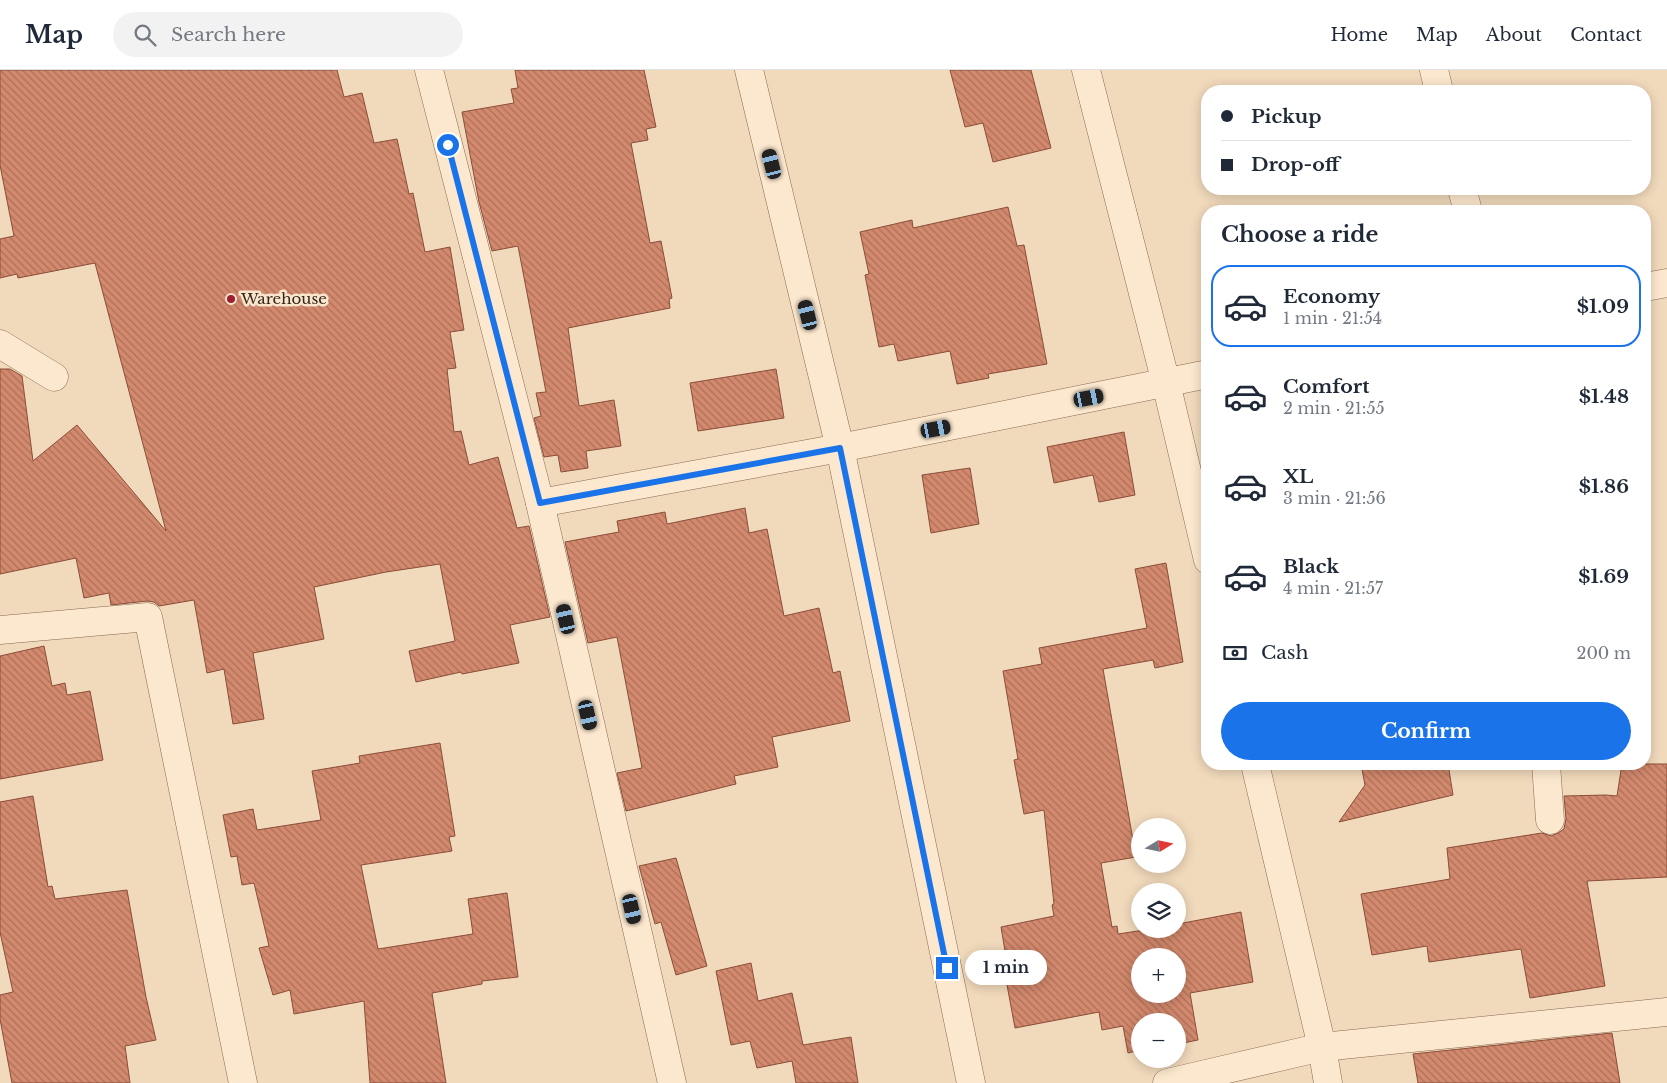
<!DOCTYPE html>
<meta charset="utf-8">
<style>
:root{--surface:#fff;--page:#f2f2f3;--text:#1f2937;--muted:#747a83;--line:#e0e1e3;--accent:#1a73e8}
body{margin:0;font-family:"Libre Baskerville",serif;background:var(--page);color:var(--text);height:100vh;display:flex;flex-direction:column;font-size:19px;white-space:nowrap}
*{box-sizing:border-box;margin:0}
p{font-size:16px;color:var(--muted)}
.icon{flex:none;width:28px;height:28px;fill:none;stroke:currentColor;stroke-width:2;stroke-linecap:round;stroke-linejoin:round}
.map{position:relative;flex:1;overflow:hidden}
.drawer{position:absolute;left:1201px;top:135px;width:450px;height:565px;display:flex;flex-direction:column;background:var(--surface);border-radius:20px;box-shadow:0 2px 12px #0003}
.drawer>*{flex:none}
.guide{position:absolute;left:1201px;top:15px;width:450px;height:110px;border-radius:20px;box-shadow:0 2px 12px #0003;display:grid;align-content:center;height:110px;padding:0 20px;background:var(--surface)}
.needle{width:32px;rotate:80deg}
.controls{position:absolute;left:1131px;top:748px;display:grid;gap:10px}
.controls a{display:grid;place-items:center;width:55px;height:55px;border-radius:50%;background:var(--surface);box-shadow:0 2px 12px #0003;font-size:25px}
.end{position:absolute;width:22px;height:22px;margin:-11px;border:6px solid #1a73e8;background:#fff;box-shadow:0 0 0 2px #fff}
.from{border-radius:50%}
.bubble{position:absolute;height:35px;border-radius:18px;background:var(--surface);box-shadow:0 2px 12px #0003;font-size:16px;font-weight:700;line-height:35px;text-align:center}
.car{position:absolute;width:15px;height:30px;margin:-15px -8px;border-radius:6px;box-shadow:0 0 4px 1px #0007;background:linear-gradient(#222 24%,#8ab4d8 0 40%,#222 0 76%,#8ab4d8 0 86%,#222 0)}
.guide b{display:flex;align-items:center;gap:18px;height:48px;font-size:19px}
.guide b+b{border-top:1px solid var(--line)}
.guide i{width:12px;height:12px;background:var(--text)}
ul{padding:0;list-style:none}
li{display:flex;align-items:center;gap:15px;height:82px;margin:0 10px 8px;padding:0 10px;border:2px solid transparent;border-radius:20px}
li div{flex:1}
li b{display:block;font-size:19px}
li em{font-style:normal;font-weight:700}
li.on{border-color:var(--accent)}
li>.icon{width:45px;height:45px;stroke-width:1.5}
h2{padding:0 20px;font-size:22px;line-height:60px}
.pay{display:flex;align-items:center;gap:12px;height:55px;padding:0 20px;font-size:19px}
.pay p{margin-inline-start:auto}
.primary-button{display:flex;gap:10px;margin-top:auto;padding:10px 20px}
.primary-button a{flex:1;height:58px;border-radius:30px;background:var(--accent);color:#fff;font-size:20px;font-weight:700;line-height:58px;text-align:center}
header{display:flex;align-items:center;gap:30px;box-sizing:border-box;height:70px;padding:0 25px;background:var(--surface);border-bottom:1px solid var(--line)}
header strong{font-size:24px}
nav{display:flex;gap:28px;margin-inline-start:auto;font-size:18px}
.search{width:350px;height:45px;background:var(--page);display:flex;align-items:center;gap:12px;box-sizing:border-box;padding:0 18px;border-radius:28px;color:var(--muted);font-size:19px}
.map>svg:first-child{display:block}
.building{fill:url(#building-back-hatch);stroke:#8a4d38;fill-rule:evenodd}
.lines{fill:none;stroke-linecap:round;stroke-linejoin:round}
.minor-casing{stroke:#896954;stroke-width:29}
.minor{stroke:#fce8ce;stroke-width:28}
.route{stroke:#1a73e8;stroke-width:6}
.poi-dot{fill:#9d1f31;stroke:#f8e5cb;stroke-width:2}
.labels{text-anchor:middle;stroke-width:5;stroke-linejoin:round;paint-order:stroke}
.poi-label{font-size:15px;fill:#37241a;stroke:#f8e5cb;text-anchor:start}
</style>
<header>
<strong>Map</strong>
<div class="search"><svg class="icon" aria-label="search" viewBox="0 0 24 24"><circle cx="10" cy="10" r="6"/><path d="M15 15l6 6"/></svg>Search here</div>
<nav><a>Home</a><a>Map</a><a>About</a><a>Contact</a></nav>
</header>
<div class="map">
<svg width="1667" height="1013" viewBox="0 0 1667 1013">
<defs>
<pattern id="building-back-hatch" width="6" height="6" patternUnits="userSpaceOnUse" patternTransform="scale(1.25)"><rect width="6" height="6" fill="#d3896d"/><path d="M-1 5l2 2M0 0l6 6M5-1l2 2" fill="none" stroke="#ac7059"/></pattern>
</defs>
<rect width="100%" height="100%" fill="#f1d9bb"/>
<g class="building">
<polygon points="0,0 337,0 344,27 362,23 374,73 397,69 409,124 413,123 425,182 450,177 464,260 450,262 456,298 447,299 454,362 461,361 469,395 498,387 517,458 529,456 550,547 510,555 519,593 462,604 461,602 416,612 409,581 455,571 440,494 386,502 314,517 324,569 253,583 264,649 233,654 224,599 207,603 194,530 159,536 154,532 147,531 111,535 109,523 84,528 76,488 0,504 0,299 10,299 22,306 33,391 77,355 166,461 95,193 18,208 17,204 0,208 0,169 14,166 0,95"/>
<polygon points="515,0 644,0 656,57 646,59 648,70 631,73 650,173 661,171 672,228 669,229 670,238 568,258 579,336 614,330 621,376 586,381 588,398 561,402 558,385 544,387 534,348 541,346 536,323 546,322 518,176 492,181 479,132 462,42 514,33 511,19 518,18"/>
<polygon points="950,0 1031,0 1051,78 993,92 983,53 965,57"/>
<polygon points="1008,137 1017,176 1024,175 1047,294 988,304 989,308 957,314 950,281 898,291 894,274 879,277 865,205 869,204 860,162 912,150 913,158"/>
<polygon points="776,299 784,348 698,361 690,313"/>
<polygon points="1124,362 1135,425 1099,432 1093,405 1054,413 1047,377"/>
<polygon points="970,398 979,454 931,463 922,405"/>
<polygon points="745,438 749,463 767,459 784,546 819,538 833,603 840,601 850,651 772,667 778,697 734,706 736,714 626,741 617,703 642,698 617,567 588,573 565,472 619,462 617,451 665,442 667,454"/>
<path d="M1166,493L1183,592L1155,598L1153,590L1103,599L1136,787L1101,793L1112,857L1117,856L1118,864L1151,859H1178V854L1241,842L1253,912L1190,923L1198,970L1178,974V951H1140V980L1128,983L1123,956L1102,960L1099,942L1015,958L1002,888L1006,887L1001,857L1054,846L1052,835L1054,834L1044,740L1024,744L1014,690L1018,689L1003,601L1042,594L1039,578L1147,558L1135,499ZM1140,886H1178V924H1140Z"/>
<polygon points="44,576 52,616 65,613 67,625 90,621 103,690 0,709 0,586"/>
<polygon points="440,673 455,766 449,767 452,781 361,795 378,879 473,864 468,829 507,823 518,907 482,911 482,914 432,923 446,1013 370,1013 364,931 294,944 290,920 273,925 259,878 269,876 254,813 242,815 237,786 231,787 223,745 253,739 257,760 321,750 312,701 360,693 359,686"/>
<polygon points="1361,694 1448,694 1453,725 1339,752 1365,715"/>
<polygon points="1622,694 1667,694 1667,807 1587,811 1605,916 1530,928 1521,879 1429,892 1427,876 1372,885 1361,824 1450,809 1447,778 1542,763 1551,766 1558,763 1564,759 1566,749 1564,726 1606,725 1617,726"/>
<polygon points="33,726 48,817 52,816 55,829 127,820 146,927 156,970 125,976 130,1013 12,1013 0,949 0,925 13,922 0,862 0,732"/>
<polygon points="676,788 707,896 676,905 661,852 655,854 639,796"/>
<polygon points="751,893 758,931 792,923 803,975 851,967 858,1013 796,1013 792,991 757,998 750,971 731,975 716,901"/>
<polygon points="1612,963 1620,1013 1418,1013 1413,984"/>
</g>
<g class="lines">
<defs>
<g id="minor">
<polyline points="429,0 540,433 672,1013"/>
<polyline points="749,0 840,378 971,1013"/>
<polyline points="1086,0 1166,313 1208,490"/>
<polyline points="1434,0 1439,21"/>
<polyline points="1462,119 1468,141"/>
<polyline points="1645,217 1667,213"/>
<polyline points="0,274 54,307"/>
<polyline points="540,433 840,378 1208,304"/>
<polyline points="0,560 148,547 243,1013"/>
<polyline points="1255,694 1322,977 1328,1013"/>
<polyline points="1546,694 1550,750"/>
<polyline points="1167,1013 1322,977 1667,942"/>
</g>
</defs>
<use href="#minor" class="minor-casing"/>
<use href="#minor" class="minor"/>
</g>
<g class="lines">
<polyline class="route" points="448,75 540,433 840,378 947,898"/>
</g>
<circle class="poi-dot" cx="231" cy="229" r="5"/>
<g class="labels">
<g class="poi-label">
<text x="241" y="234">Warehouse</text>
</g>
</g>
</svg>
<div class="controls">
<a><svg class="needle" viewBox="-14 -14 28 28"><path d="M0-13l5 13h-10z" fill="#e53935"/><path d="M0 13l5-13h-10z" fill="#747a83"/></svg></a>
<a><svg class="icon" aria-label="layers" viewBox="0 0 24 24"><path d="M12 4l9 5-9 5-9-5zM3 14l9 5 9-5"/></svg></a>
<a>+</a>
<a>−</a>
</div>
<i class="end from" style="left:448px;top:75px"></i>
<i class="end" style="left:947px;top:898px"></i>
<div class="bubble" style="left:965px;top:880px;width:82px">1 min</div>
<i class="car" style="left:772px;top:94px;rotate:346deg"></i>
<i class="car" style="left:808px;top:245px;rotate:346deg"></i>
<i class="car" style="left:1089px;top:328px;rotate:79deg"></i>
<i class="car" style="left:936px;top:359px;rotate:79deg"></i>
<i class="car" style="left:566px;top:549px;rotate:347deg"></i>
<i class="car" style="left:588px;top:645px;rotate:167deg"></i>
<i class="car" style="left:632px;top:839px;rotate:167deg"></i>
<div class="guide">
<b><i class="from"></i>Pickup</b>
<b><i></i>Drop-off</b>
</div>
<section class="drawer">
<h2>Choose a ride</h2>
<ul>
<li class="on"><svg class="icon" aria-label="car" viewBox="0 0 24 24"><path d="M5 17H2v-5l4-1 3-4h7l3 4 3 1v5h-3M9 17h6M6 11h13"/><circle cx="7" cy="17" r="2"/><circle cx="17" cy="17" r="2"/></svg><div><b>Economy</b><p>1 min · 21:54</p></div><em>$1.09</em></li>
<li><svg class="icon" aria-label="car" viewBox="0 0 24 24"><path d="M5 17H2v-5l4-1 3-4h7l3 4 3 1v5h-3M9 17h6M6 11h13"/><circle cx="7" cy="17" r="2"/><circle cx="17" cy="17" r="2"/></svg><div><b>Comfort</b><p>2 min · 21:55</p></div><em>$1.48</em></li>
<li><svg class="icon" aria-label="car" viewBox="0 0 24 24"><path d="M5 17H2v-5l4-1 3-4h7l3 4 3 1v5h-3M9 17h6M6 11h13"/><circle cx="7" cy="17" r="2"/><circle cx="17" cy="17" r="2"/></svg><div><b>XL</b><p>3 min · 21:56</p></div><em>$1.86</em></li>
<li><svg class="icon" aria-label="car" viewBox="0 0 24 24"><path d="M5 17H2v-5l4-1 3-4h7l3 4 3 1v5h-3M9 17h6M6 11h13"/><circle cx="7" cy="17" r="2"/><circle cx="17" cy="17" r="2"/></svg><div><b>Black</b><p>4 min · 21:57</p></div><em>$1.69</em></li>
</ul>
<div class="pay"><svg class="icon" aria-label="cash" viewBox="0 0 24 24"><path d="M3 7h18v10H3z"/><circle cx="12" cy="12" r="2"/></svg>Cash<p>200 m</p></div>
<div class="primary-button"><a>Confirm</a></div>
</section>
</div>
